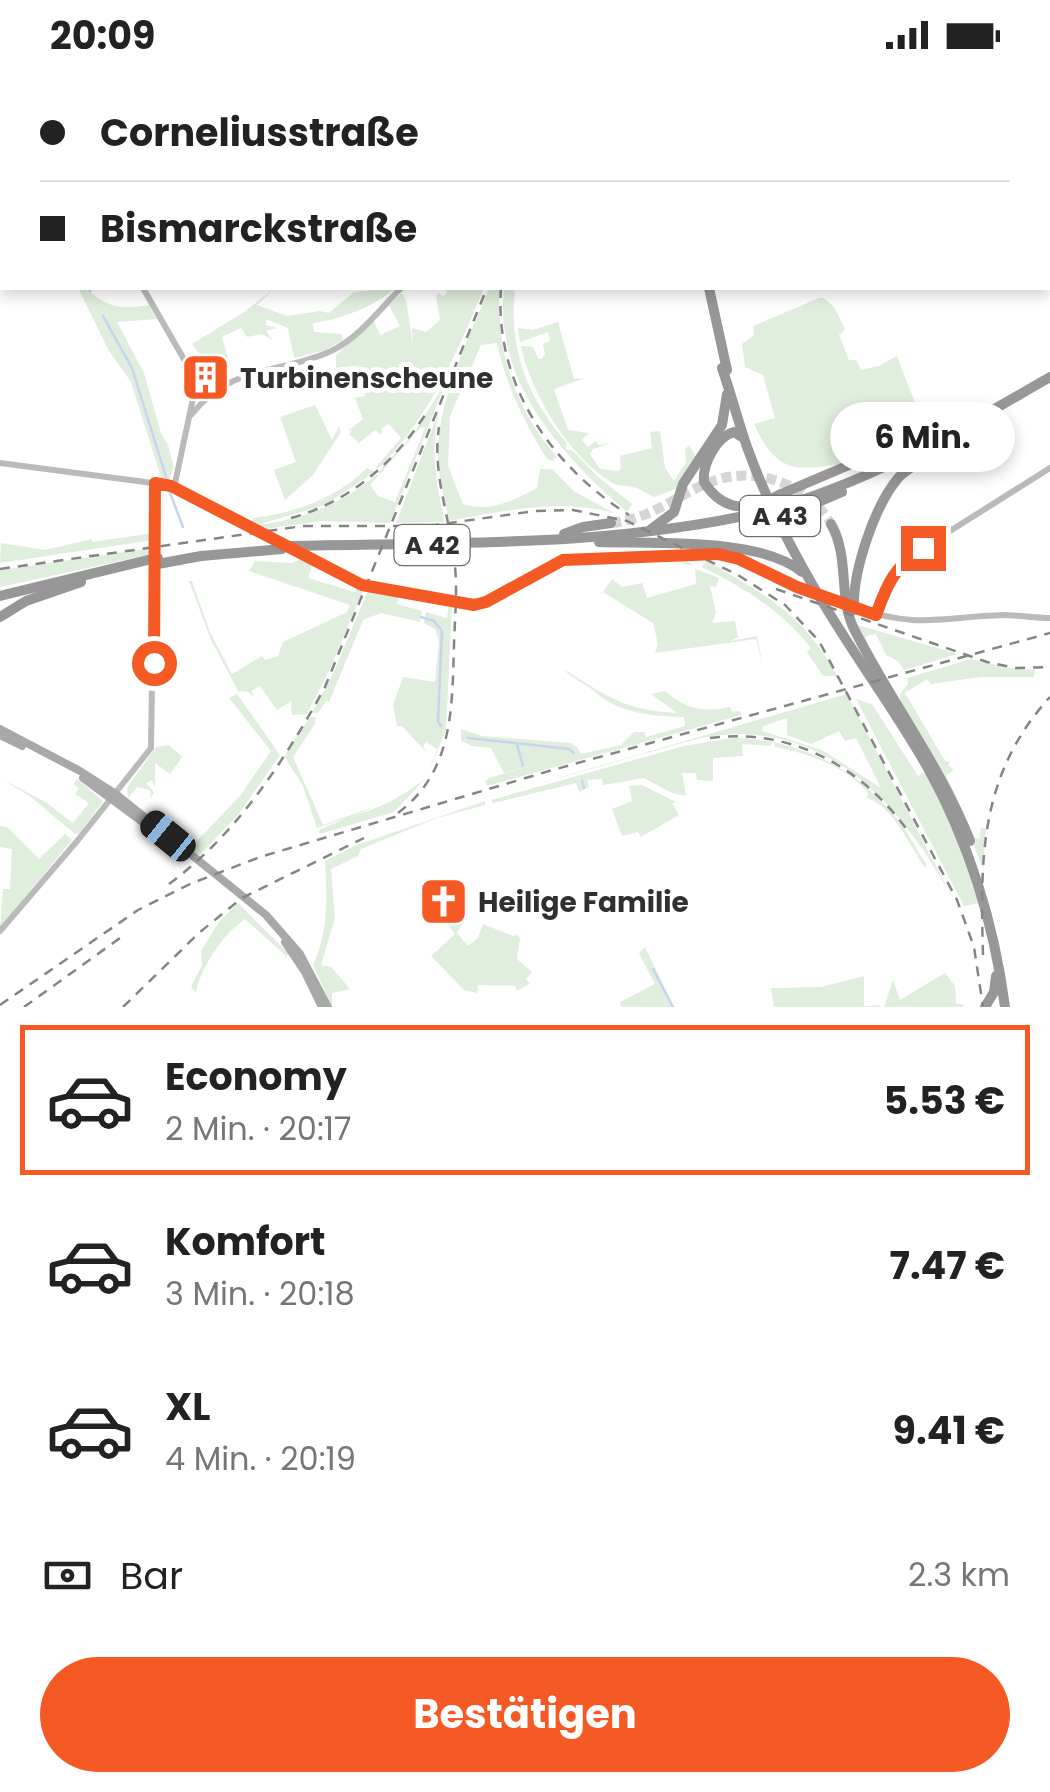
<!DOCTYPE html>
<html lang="de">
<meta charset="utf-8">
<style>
:root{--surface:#fff;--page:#f2f2f2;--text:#222;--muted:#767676;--line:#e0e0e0;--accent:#f55a24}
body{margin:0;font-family:Poppins,sans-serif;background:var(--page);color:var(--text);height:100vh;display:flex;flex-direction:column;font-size:38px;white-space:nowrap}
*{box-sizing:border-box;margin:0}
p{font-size:32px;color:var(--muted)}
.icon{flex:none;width:55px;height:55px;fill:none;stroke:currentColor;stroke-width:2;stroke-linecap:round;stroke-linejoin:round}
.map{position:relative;height:937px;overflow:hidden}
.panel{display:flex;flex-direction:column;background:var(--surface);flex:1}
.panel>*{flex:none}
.banner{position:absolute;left:0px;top:0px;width:1050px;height:220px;box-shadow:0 5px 15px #0003;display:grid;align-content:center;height:220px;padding:0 40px;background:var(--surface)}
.end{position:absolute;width:45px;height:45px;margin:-22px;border:12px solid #f55a24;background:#fff;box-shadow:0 0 0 5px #fff}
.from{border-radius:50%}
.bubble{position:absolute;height:70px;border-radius:35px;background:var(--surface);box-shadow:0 5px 15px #0003;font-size:32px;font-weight:700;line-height:70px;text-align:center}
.car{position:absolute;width:30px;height:60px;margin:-30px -15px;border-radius:12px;box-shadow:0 0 8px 2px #0007;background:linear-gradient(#222 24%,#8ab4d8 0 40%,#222 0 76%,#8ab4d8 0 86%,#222 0)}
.banner b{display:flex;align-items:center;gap:35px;height:95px;font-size:38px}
.banner b+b{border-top:2px solid var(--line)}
.banner i{width:25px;height:25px;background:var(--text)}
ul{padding:18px 0 0;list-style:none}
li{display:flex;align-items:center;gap:30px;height:150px;margin:0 20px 15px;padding:0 20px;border:5px solid transparent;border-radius:0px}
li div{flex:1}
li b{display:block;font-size:38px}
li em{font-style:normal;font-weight:700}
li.selected{border-color:var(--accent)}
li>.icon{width:90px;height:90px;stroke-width:1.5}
.pay{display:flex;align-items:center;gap:25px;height:110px;padding:0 40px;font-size:38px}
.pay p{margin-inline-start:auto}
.primary-button{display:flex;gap:20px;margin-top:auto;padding:20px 40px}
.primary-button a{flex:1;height:115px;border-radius:60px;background:var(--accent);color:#fff;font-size:40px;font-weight:700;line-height:115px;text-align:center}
.status{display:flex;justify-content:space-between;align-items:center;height:70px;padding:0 50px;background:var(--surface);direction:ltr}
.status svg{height:28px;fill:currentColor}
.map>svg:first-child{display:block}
.green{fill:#e0eedd;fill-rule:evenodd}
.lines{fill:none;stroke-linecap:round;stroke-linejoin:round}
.stream{stroke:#c8d3ef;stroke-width:2.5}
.river{stroke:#c8d3ef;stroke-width:6}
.highway-tunnel{stroke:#d6d6d6;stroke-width:10;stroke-dasharray:10 5;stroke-linecap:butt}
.secondary{stroke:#bababa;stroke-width:6}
.primary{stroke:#a8a8a8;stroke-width:8}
.highway{stroke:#979797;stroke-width:10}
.rail{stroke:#858585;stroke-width:2.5;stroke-dasharray:10 8;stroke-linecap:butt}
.secondary-bridge{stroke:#bababa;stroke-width:6}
.highway-bridge{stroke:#979797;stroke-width:10}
.route{stroke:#f55a24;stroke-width:12}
.labels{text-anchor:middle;stroke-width:10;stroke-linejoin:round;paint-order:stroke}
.shield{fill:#fff;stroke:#6e6e6e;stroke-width:2.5}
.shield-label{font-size:25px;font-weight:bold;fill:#303030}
.poi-label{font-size:28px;font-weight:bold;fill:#303030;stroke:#fff;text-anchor:start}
</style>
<div class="status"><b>20:09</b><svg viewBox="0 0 49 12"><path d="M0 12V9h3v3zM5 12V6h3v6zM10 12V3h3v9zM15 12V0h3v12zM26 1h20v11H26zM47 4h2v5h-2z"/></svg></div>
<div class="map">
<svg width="1050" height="937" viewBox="0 0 1050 937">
<rect width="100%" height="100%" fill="#fff"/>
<g class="green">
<path d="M78,218C91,219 96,229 107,233C120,239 136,237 149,235L157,249L117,252L144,303L161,363L168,375L174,397L169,410H162L131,312L109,281Z"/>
<path d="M275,218L257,235L287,246L320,241L329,243L354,222L395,218C375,236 340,250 313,253L314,262L342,264L343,270L325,280L294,288L288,258L266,249V255L277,258L266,261L273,270L262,264L247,267L241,258L222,267L228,289L214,295L212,292L203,295V288L192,274L244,242Z"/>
<path d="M444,218H484C456,285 429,348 377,400L376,397L401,368L389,354L382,358L381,365L375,360L359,373L349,364L352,360L348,361L363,349L355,328L365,326L363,315L357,312L335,314L336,301L363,295L336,298V285L374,251L380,265L400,256L389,235L402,223L406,230L413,275L412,258L426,262L440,250L436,226L438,223L444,226L447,222Z"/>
<path d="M489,218H500C495,280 516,340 557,387L552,391L547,389C524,352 506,315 497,273L481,275L450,346L448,396L463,434C488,443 515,430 537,418L540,399H552L575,422L614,443C558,428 505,441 449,451C445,431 439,410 438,389C437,329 468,272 489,218Z"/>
<path d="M504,218H515C508,278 527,328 567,373L566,379L573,381L598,407L632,434L627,442C561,384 494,313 504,218Z"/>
<path d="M819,228H824L834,237L845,259L839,265L849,290H856L861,300L879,296L897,286L915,333L902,338L911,369L944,357L946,361C918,376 817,407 788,395C770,387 762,371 754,354L775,348L763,305L745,297L742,274L754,265L753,256Z"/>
<path d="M558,252L574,309L585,308L554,319L568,360L589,363L582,370L588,377L595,371L599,375L613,372L593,379L590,384L600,399L618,401L621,398L620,386L652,378L650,362L660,361L665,398L674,411L686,392L685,380L689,375L697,389L680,417L655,427C647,424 641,419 633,417C625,415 618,417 611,412C569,386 531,324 521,276L533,277L538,289H542L545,284L543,274L550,271L548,262L520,272L518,258L533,260Z"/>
<path d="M446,312L390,453L321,451L258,460L250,455L254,448C297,442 335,429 367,398L375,402L325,435L253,456C299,450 342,435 377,404L378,406L370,415L378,426L395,432L425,358L421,357L380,404L378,402L414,363Z"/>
<polygon points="315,335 332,370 339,356 341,362 313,405 285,430 274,400 296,392 280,347"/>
<path d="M439,341C430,380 436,414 445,452L396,453Z"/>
<polygon points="153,463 153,470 0,493 1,473 45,480 92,469 92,472"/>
<polygon points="152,478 152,484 0,517 0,500"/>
<polygon points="681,487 696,498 696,499 719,508 716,517 710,516 716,543 712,553 735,551 738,567 730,571 757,566 763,596 756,569 655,583 658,574 653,553 603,522 612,509 622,517 642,513 647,528 696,514 695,497 670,489"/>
<polygon points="301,489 312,495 308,508 355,522 358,516 364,518 331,597 307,644 292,645 291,631 277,640 260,616 251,621 255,628 248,622 238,621 211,570 189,511 192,511 210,562 232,604 262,586 265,590 278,586 283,572 347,542 350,535 249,501 255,491 292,493"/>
<path d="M706,490C772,529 804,544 842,614L835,606H823L807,582L811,578C781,540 744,518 702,497Z"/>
<polygon points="368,520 398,525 397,534 422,541 420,552 381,543 363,550 329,632 326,631 318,643 312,643 333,604"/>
<polygon points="449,533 452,534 446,660 427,706 437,679 426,672 423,676 427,683 402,656 397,656 393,635 403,607 435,612 439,571 435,559 424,553 426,542 447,548"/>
<polygon points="858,555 958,584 904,600 898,591 886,585 876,564 866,566 867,578"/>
<polygon points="971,589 1009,598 1035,600 1034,607 981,607 931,614 927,609 905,623 945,691 950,692 948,695 954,700 946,705 975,768 979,769 981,758 986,759 983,799 965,753 901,636 900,624 908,614 907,608"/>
<path d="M564,599C608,627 624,640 677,643L651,624L665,621C685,639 704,643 730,637L732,642L739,641L742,645L487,716L485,711L489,708L562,686L504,703L491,678L472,676L461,671V659L482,666L570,673L576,676L581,684L621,675L634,662H645L646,667L685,656L684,647C650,646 619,643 595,622C585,613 570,608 564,599Z"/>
<polygon points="237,624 280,685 238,745 199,786 190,778 240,726 271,681 229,628"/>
<path d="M847,624L963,848C912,749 838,650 713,666C688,670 663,679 639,685C599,697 559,708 520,719ZM787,648V665L811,674L839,661L845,671L856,668L881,718L822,680L762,661L763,656Z"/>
<polygon points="856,629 872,634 918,706 925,702 927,705 959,772 981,833 964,836"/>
<path d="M310,647H316L315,654L293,687L323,755L376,736L353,746C383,737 401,727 425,709L394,742L320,764L319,760L347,748L317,758L303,716L284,686Z"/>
<path d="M732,668C798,668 858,699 898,750C909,764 917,781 927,795L925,798C909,774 893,737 867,728L868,723C846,696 807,683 775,677L773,672L770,676L742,674L743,686L713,688V711L697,710L696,703H682L686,726L672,723L644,708L603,715L602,709L587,710L589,717L579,722L576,713L493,733L491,730L684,676Z"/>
<polygon points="169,675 182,687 170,704 155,693 155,718 152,710 146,713 154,722 151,729 150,720 137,717 128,728 127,718 156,677"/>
<polygon points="0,708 47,733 73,753 89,733 75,724 79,718 73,714 77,709 103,731 79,764 75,764 31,727"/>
<polygon points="642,715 676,732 672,733 679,745 641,767 638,762 622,766 612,739 632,731 629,716"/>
<path d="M485,731V735L437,748L361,779L358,786L331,799L335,848L321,895L331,897L350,919L332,923V937L313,895C329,860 327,827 325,791L354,776Z"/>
<polygon points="0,756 7,757 39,789 65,764 72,770 0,857 3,819 10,819 12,779 0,777"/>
<path d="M238,833L288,883L287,887L284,890L286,886L245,849C224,863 201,897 196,922L191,917L202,895L201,881L219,852Z"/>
<polygon points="454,845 466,848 457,863 468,876 478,868 483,854 513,866 516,864 520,868 517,889 532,902 526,909 530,914 516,921 516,916 478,915 477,923 464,920 431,886 455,864 446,852"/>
<polygon points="645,877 674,937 621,937 620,932 655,914 639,883"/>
<polygon points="945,903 955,916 956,934 963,934 963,937 884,937 893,910 900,930"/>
<polygon points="864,906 864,936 881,935 879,937 774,937 771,918 821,917"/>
</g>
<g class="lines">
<g class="stream">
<polyline points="0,68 2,73"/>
<polyline points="88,218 90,221"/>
<polyline points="103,246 132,298 167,410"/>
<polyline points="169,420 183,457"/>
<polyline points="421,547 434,551 442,561 438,651 441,656"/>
<polyline points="468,668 569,679 574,683"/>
<polyline points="517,675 523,696"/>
<polyline points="582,711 584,718"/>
<polyline points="653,899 673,937"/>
</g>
<g class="river">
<polyline points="220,2 227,0"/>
<polyline points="0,67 2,67"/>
</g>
<path class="highway-tunnel" d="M611,453C654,448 673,427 710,412C755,395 807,413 831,454"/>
<g class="secondary">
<polyline points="994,0 995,2"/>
<polyline points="1000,0 1000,2"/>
<polyline points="38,2 39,0"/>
<polyline points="734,2 737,0"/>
<polyline points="1048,154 1050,156"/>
<polyline points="1048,161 1050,163"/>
<polyline points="143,218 189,298 195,319 174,418"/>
<path d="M191,345C232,293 280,305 331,281C359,268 380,239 401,218"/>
<polyline points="0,393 168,415 355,513 472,535 486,533 563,490 687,485 733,487 813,523"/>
<path d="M856,538C919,559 941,547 1003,545C1019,545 1034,548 1050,548"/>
<polyline points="877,545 888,511 904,490 1050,398"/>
<polyline points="0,861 78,770 151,678 155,413"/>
</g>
<g class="primary">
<polyline points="0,659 80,701 116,724 266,845 300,884 328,937"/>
<polyline points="0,665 22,676"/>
<polyline points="83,708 152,759"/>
<polyline points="285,872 305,902 322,937"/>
</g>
<g class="highway">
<polyline points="679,0 679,2"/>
<polyline points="709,218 727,300"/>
<path d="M722,298C731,324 738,351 747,377C764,424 787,471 812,514C848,578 893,636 929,700C970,775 994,853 1005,937"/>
<path d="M742,367L734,362C716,367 702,395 704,412C720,437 741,442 767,431"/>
<polyline points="781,424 856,392 922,374"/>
<path d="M786,435C881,406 964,357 1050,307"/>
<polyline points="790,444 842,422"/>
<path d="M831,454C850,487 838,527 854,559C891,632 940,695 970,771"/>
<polyline points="650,460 674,442 683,414 722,355 727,324"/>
<polyline points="564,464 583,457 611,453"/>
<path d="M599,472C653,474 760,467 802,502"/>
<path d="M289,476C452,472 611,478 771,440"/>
<polyline points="158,494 201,486 282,479"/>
<polyline points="0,526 152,489"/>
<path d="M854,540C852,503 874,436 899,407C910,396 926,390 936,379"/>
<polyline points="0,547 26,531 81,512"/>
<polyline points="985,937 994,922 996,906"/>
</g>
<g class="rail">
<polyline points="578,2 579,0"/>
<path d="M501,218C494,313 550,395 629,445"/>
<path d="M291,448C352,431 396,391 429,339"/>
<polyline points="0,499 303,456 428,456 535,441 573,440 627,451 738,505 785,535 819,571 957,830 974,877 983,937"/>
<polyline points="776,519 987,592 1015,598 1050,597"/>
<path d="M710,668C792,657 864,698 910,764"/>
<path d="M398,743C454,701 452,637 454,574C455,545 458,516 454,488C449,444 432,403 439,357"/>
<path d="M169,814C237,764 285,690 325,617L487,218"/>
<path d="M983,885C980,786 980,704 1050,627"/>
<polyline points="0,935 138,840 190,814 260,787 556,699 1050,563"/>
<polyline points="24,937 120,868"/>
<polyline points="123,937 200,862 242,828 364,768"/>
</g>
<polyline class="secondary-bridge" points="813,523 856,538"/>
<g class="highway-bridge">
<polyline points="767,431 781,424"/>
<polyline points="771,440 786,435"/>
<polyline points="776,450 790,444"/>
<polyline points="277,477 289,476"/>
<polyline points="152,489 158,488"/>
</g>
</g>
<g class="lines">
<path class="route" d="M154,593L155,413L171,416L362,515L474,535L486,532L563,490L718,484L739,489L797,517L876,545C887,514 895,496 923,478"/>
</g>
<defs>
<symbol id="building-square" viewBox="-11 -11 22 22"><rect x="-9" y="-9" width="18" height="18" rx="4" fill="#f55a24" stroke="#fff"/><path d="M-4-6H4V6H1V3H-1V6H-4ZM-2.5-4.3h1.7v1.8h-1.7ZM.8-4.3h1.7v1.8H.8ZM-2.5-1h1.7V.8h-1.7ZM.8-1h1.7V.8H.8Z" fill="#fff"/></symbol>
<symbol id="church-square" viewBox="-11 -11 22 22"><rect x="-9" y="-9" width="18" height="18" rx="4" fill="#f55a24" stroke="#fff"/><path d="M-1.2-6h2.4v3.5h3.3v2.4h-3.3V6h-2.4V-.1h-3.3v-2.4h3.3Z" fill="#fff"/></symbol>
</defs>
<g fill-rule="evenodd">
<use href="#building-square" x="178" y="280" width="55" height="55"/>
<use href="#church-square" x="416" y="804" width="55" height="55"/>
</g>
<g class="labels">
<g class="shield">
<rect x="740" y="426" width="80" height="40" rx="8"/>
<rect x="394.5" y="455" width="75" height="40" rx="8"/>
</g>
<g class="shield-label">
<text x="780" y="455">A 43</text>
<text x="432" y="484">A 42</text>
</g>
<g class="poi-label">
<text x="240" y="318">Turbinenscheune</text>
<text x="478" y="842">Heilige Familie</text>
</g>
</g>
</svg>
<i class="end from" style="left:154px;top:593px"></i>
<i class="end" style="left:923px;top:478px"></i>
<div class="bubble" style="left:830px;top:332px;width:185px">6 Min.</div>
<i class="car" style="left:168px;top:766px;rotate:309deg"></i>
<div class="banner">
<b><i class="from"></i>Corneliusstraße</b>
<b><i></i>Bismarckstraße</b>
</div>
</div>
<section class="panel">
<ul>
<li class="selected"><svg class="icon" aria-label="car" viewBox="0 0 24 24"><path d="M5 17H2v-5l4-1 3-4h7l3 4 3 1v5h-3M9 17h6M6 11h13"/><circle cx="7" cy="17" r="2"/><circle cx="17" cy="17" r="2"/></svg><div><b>Economy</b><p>2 Min. · 20:17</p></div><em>5.53 €</em></li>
<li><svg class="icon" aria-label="car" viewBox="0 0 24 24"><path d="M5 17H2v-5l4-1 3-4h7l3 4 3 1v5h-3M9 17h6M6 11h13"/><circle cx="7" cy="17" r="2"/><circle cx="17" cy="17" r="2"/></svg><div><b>Komfort</b><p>3 Min. · 20:18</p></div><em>7.47 €</em></li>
<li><svg class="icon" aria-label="car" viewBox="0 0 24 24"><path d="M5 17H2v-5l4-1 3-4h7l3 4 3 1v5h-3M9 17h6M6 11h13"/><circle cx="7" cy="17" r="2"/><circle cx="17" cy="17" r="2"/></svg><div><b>XL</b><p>4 Min. · 20:19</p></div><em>9.41 €</em></li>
</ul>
<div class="pay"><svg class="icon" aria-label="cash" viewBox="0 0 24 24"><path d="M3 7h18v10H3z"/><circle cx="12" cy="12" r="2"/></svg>Bar<p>2.3 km</p></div>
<div class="primary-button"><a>Bestätigen</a></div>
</section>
